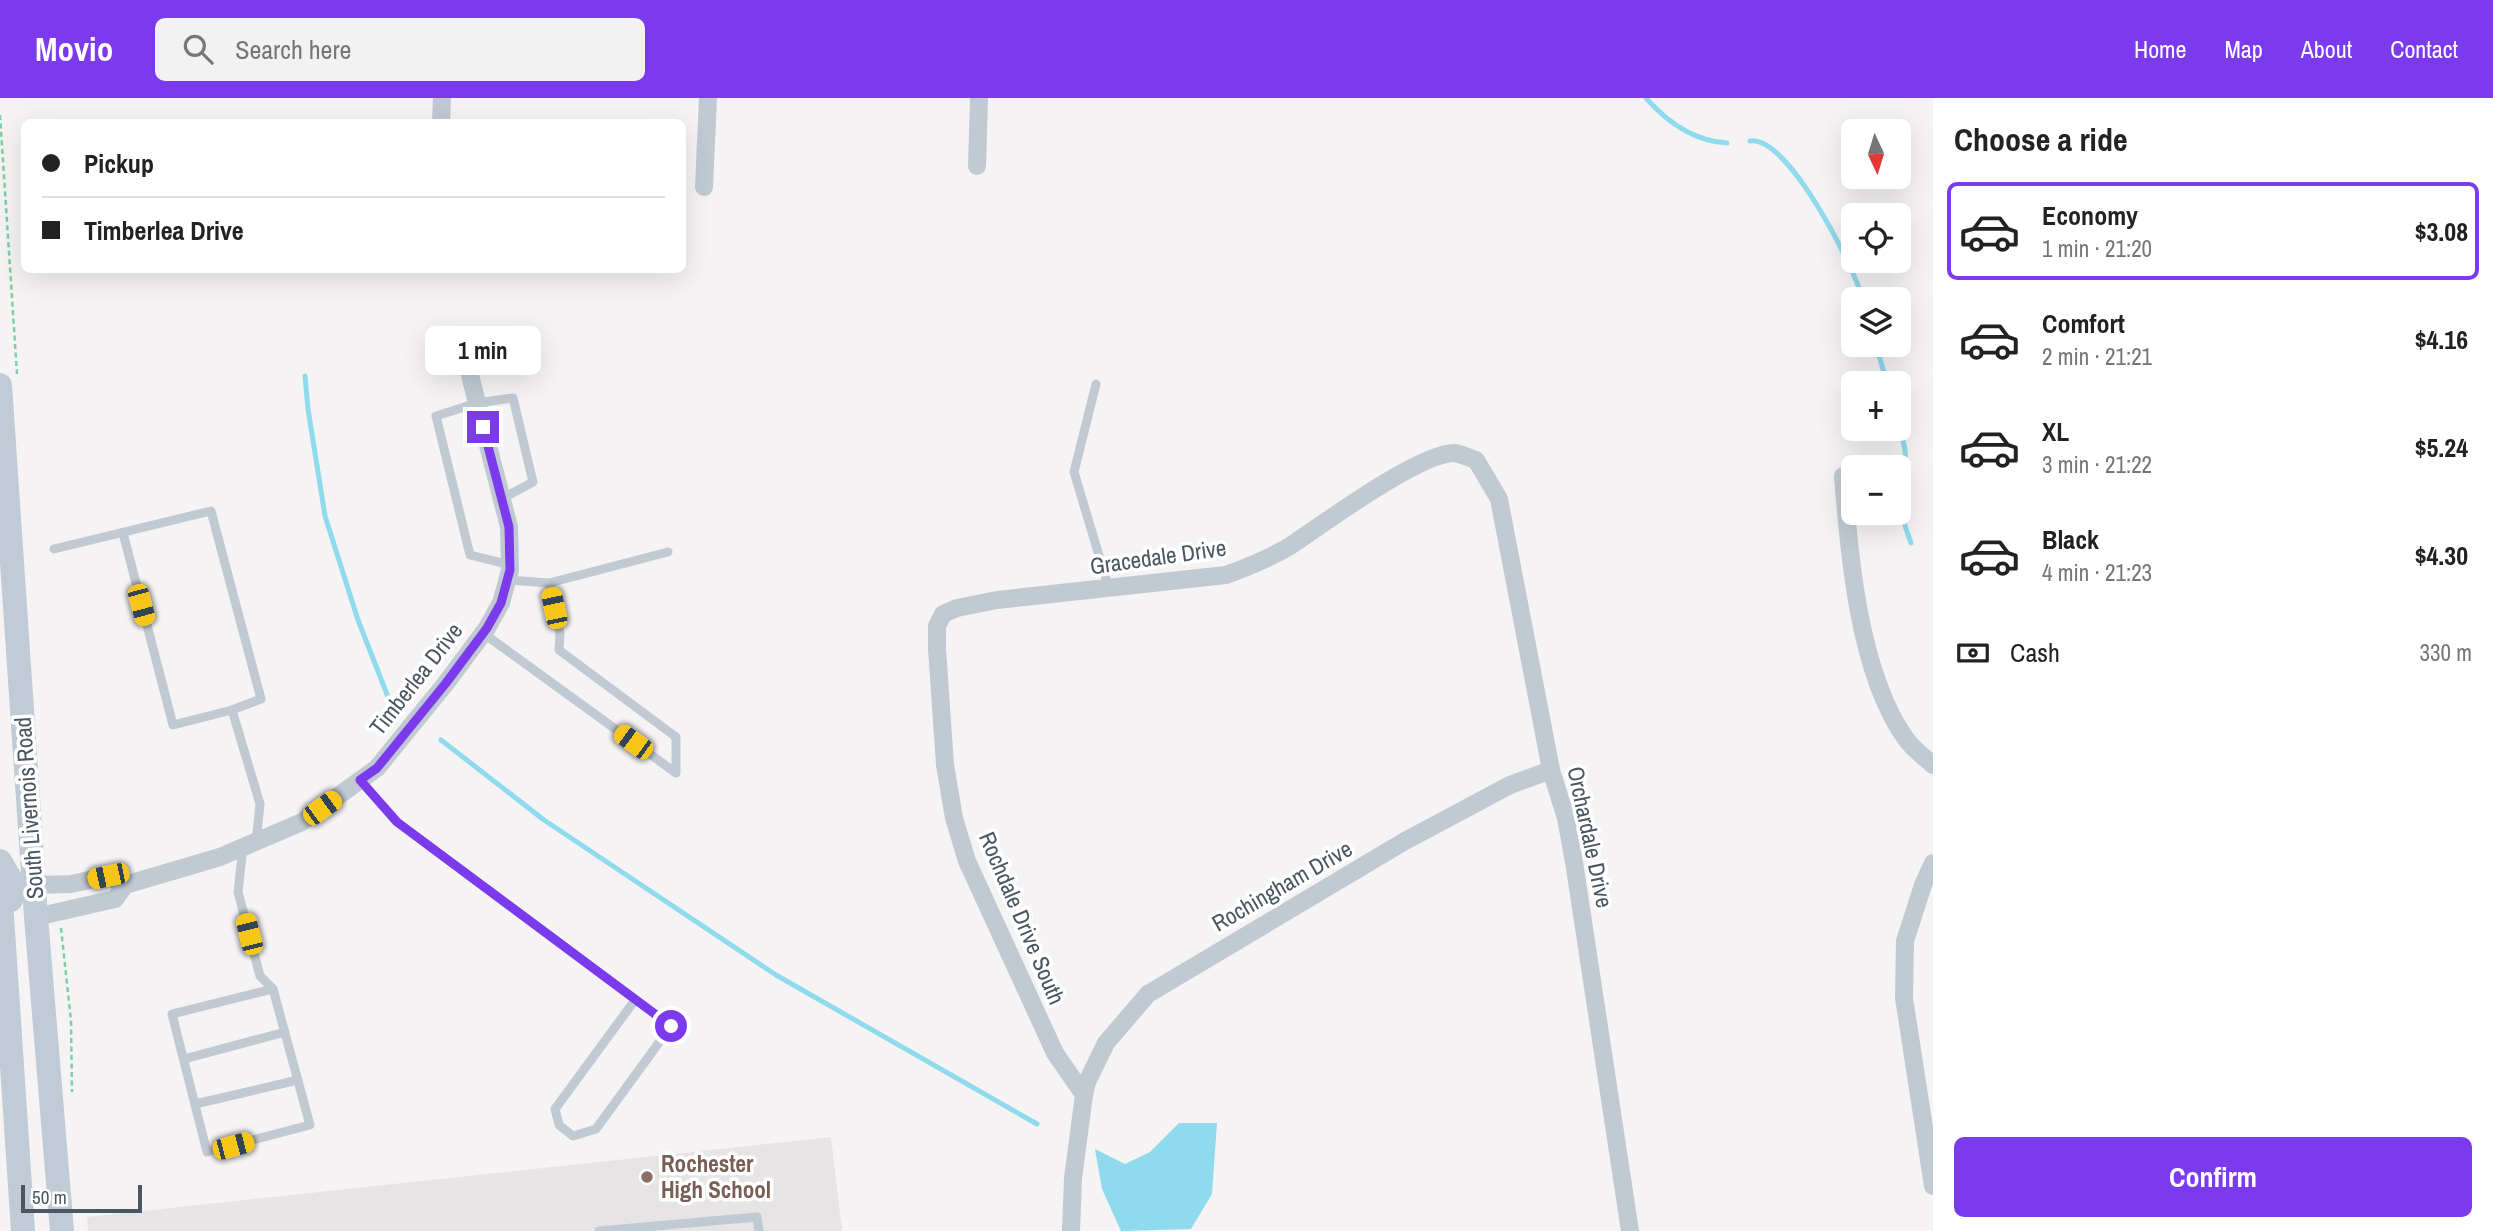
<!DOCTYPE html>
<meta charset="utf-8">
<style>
:root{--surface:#fff;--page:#f2f2f2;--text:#222;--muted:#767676;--line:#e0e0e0;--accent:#7c3aed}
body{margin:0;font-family:"Archivo Narrow",sans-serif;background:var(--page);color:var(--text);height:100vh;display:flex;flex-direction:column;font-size:26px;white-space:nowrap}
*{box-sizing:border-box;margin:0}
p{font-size:23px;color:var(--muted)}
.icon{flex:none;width:38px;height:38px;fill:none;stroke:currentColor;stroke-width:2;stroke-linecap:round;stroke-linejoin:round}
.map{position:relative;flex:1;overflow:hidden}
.drawer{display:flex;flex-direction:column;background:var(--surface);width:560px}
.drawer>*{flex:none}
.hud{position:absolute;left:21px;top:21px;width:665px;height:154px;border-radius:10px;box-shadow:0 7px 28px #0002;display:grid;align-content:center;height:154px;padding:0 21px;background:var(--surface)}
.needle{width:46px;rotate:176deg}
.tools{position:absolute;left:1841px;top:21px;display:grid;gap:14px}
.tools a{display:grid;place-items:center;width:70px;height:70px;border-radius:10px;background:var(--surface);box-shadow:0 7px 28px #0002;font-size:35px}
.scale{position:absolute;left:21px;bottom:18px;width:121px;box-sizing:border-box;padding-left:7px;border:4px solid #4a5661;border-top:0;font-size:19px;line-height:24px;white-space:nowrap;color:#4a5661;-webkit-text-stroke:5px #fff;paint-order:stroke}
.end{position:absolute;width:32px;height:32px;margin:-16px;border:9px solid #7c3aed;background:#fff;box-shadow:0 0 0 4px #fff}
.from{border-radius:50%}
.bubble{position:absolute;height:49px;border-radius:10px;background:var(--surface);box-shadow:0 7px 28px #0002;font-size:23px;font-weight:700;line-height:49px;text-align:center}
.car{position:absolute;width:21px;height:42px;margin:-21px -10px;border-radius:9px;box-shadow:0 0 5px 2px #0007;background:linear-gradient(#f5c518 24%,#345 0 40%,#f5c518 0 76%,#345 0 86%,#f5c518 0)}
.hud b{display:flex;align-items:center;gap:24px;height:66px;font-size:26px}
.hud b+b{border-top:2px solid var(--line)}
.hud i{width:18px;height:18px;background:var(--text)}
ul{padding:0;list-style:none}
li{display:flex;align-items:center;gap:21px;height:98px;margin:0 14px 10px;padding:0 7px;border:4px solid transparent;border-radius:10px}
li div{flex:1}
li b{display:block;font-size:26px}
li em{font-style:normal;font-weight:700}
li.on{border-color:var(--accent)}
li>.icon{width:63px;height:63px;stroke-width:1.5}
h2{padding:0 21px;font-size:32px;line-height:84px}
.pay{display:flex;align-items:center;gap:18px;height:77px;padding:0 21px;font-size:26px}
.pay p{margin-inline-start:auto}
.primary-button{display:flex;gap:14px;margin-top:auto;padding:14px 21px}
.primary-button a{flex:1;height:80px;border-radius:10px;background:var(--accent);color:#fff;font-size:28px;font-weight:700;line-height:80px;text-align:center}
header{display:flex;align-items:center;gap:42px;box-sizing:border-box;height:98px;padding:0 35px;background:var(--accent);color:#fff}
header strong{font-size:33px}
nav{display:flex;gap:38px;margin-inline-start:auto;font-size:24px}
.search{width:490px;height:63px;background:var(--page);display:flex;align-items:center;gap:18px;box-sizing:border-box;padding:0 24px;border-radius:10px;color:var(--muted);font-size:26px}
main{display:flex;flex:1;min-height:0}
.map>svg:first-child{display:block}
.education{fill:#e6e4e5}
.water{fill:#90daee}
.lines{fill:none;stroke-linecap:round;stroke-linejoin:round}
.stream{stroke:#90daee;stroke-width:5}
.path{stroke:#7ad0a6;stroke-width:2.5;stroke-dasharray:5 3.5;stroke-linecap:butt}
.service{stroke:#c1cad2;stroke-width:9}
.minor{stroke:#c1cad2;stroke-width:18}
.secondary{stroke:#c1cbd6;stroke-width:24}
.route{stroke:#7c3aed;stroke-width:9}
.education-dot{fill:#8d6e63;stroke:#fff;stroke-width:2.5}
.labels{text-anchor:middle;stroke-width:7;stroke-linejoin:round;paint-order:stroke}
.street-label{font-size:23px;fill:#4a5661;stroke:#fff}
.education-label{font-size:23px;font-weight:bold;fill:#785e54;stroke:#fff;text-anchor:start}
</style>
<header>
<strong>Movio</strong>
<div class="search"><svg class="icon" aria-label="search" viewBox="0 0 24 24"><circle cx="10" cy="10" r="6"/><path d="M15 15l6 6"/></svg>Search here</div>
<nav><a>Home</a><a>Map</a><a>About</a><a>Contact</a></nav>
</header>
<main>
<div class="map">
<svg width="1933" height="1133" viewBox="0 0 1933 1133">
<rect width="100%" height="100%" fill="#f5f3f3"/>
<polygon class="education" points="831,1039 842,1133 88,1133 87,1119"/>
<polygon class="water" points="1179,1025 1217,1025 1212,1096 1191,1131 1121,1133 1102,1091 1095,1051 1125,1066 1150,1054"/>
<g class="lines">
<g class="stream">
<path d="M1646,0C1668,25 1694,43 1727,45"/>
<path d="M1750,43C1789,38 1853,168 1863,201"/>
<polyline points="1876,247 1887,285"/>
<polyline points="305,278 308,311 325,418 358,522 390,604"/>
<polyline points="1899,328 1905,351 1906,370 1902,406 1904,425 1911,445"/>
<polyline points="441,642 544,722 776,877 1037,1026"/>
</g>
<g class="path">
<polyline points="0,17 17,276"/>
<polyline points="61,830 71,923 72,994"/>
</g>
<g class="service">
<polyline points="1096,286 1074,374 1109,491"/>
<polyline points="501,401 533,384 513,300 477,305 436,318 470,457 510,467"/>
<polyline points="123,435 173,627 232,612"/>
<polyline points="54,451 211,413 261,601 232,612 260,706 256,744"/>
<polyline points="549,485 668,454"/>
<polyline points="483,535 676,675 676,639 559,552 560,535 549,485 508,482"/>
<polyline points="360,682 397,724 671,928 596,1031 573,1038 559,1027 555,1011 635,902"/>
<polyline points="243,749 238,794 260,878 273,891 310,1027 207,1054 172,916 273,891"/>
<polyline points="184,961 285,934"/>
<polyline points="195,1006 298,982"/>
<polyline points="599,1133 757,1119 759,1133"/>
</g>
<g class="minor">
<polyline points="441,24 442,0"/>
<polyline points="977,68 979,0"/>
<polyline points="704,89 708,0"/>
<path d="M1843,378C1849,457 1859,576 1906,641C1913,651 1924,659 1933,667"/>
<polyline points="1933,765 1923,787 1905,843 1904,900 1933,1088"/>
<polyline points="34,787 71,786 108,778 125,787"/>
<polyline points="36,819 115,801 125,787 220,759 302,724 377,670 446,585 487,530 501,505 510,472 509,429 463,250"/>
<polyline points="1084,997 1087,984 1106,945 1148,896 1405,743 1510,687 1551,672"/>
<path d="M1071,1133L1073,1080L1084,997L1055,955L967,763L954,720L945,667L937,551V528L943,516L957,510L997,502L1226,477C1248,469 1270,460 1290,448C1322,427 1420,354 1455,355C1461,356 1470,360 1476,362L1499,401L1551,672L1566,720L1574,764L1630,1133"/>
</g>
<g class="secondary">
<polyline points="0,287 36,819 62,1133"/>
<polyline points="0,763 10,780 11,802"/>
<polyline points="0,788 23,1133"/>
</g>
</g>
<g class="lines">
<polyline class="route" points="483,329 509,429 510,472 501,505 487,530 446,585 377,670 360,682 397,724 671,928"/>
</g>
<circle class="education-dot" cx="647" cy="1079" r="7"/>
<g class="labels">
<g class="street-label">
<text transform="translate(1158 459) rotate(-8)" y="8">Gracedale Drive</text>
<text transform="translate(416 581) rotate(-52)" y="8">Timberlea Drive</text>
<text transform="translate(29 710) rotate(-94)" y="8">South Livernois Road</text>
<text transform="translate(1590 739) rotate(78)" y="8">Orchardale Drive</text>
<text transform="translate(1282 788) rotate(-30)" y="8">Rochingham Drive</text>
<text transform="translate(1022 820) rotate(67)" y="8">Rochdale Drive South</text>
</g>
<g class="education-label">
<text x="661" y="1074">Rochester<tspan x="661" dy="26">High School</tspan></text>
</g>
</g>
</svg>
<div class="tools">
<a><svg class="needle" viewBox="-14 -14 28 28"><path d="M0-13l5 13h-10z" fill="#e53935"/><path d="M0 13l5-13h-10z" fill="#767676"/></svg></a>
<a><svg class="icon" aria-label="locate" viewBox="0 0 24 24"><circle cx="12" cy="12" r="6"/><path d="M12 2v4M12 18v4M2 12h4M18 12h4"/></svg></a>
<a><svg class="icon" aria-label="layers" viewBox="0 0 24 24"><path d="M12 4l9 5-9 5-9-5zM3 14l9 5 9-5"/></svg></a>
<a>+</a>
<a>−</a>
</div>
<div class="scale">50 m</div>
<i class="end from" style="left:671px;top:928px"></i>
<i class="end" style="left:483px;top:329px"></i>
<div class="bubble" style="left:425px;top:228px;width:116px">1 min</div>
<i class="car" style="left:141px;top:507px;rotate:165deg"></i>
<i class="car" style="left:554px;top:510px;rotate:348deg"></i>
<i class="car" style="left:633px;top:644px;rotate:306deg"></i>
<i class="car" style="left:322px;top:710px;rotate:54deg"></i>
<i class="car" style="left:108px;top:778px;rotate:258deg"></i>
<i class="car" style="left:249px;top:836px;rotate:346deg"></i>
<i class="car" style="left:233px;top:1048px;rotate:75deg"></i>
<div class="hud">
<b><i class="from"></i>Pickup</b>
<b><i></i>Timberlea Drive</b>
</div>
</div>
<section class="drawer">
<h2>Choose a ride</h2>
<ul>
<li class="on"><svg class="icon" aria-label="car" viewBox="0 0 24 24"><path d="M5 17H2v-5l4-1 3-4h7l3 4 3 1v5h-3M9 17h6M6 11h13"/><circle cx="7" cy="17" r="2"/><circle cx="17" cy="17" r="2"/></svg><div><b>Economy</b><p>1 min · 21:20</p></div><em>$3.08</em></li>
<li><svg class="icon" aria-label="car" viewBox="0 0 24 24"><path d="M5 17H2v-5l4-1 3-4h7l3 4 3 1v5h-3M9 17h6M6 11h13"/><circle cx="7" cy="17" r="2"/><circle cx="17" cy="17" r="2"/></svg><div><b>Comfort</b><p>2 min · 21:21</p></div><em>$4.16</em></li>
<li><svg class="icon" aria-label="car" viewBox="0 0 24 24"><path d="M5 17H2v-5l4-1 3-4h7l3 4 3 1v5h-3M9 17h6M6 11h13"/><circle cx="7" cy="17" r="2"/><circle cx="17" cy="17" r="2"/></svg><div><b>XL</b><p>3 min · 21:22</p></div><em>$5.24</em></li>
<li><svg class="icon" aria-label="car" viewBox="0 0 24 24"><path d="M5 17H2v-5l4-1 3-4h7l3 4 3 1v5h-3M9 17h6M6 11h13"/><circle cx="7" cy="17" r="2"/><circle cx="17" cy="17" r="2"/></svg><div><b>Black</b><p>4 min · 21:23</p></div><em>$4.30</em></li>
</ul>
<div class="pay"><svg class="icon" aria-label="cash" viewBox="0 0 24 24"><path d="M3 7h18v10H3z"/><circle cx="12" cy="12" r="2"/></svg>Cash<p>330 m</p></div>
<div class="primary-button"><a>Confirm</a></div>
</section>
</main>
